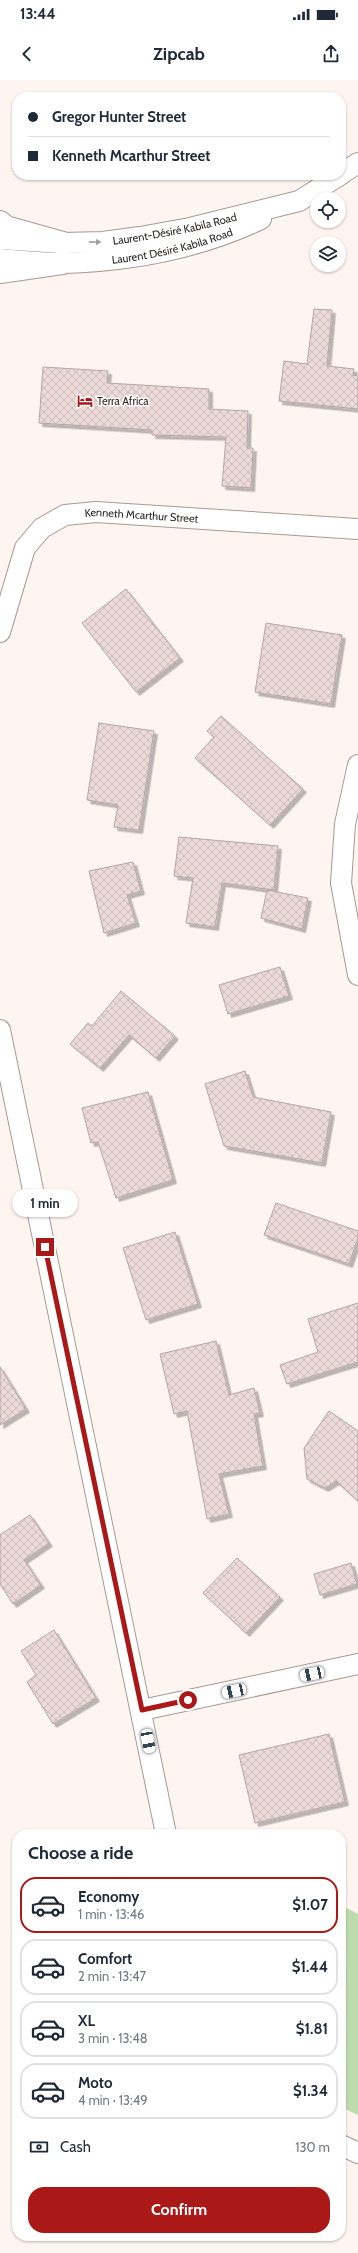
<!DOCTYPE html>
<meta charset="utf-8">
<style>
:root{--surface:#fff;--page:#f2f2f3;--text:#1f2937;--muted:#747a83;--line:#e0e1e3;--accent:#ab1818}
body{margin:0;font-family:Cabin,sans-serif;background:var(--page);color:var(--text);height:100vh;display:flex;flex-direction:column;font-size:15px;white-space:nowrap}
*{box-sizing:border-box;margin:0}
p{font-size:13px;color:var(--muted)}
.icon{flex:none;width:22px;height:22px;fill:none;stroke:currentColor;stroke-width:2;stroke-linecap:round;stroke-linejoin:round}
.map{position:relative;flex:1;overflow:hidden}
.sheet{position:absolute;left:12px;top:1749px;width:334px;height:412px;display:flex;flex-direction:column;background:var(--surface);border-radius:16px;box-shadow:0 1px 3px #0004}
.sheet>*{flex:none}
.hud{position:absolute;left:12px;top:12px;width:334px;height:88px;border-radius:16px;box-shadow:0 1px 3px #0004;display:grid;align-content:center;height:88px;padding:0 16px;background:var(--surface)}
.buttons{position:absolute;left:310px;top:112px;display:grid;gap:8px}
.buttons a{display:grid;place-items:center;width:36px;height:36px;border-radius:50%;background:var(--surface);box-shadow:0 1px 3px #0004;font-size:20px}
.end{position:absolute;width:18px;height:18px;margin:-9px;border:5px solid #ab1818;background:#fff;box-shadow:0 0 0 2px #fff}
.from{border-radius:50%}
.bubble{position:absolute;height:28px;border-radius:14px;background:var(--surface);box-shadow:0 1px 3px #0004;font-size:13px;font-weight:800;line-height:28px;text-align:center}
.car{position:absolute;width:12px;height:24px;margin:-12px -6px;border-radius:5px;box-shadow:0 0 3px 1px #0007;background:linear-gradient(#fff 24%,#345 0 40%,#fff 0 76%,#345 0 86%,#fff 0)}
.hud b{display:flex;align-items:center;gap:14px;height:38px;font-size:15px}
.hud b+b{border-top:1px solid var(--line)}
.hud i{width:10px;height:10px;background:var(--text)}
ul{padding:0;list-style:none}
li{display:flex;align-items:center;gap:12px;height:56px;margin:0 8px 6px;padding:0 8px;border:2px solid var(--line);border-radius:16px}
li div{flex:1}
li b{display:block;font-size:15px}
li em{font-style:normal;font-weight:800}
li.current{border-color:var(--accent)}
li>.icon{width:36px;height:36px;stroke-width:1.5}
h2{padding:0 16px;font-size:18px;line-height:48px}
.pay{display:flex;align-items:center;gap:10px;height:44px;padding:0 16px;font-size:15px}
.pay p{margin-inline-start:auto}
.primary-button{display:flex;gap:8px;margin-top:auto;padding:8px 16px}
.primary-button a{flex:1;height:46px;border-radius:16px;background:var(--accent);color:#fff;font-size:16px;font-weight:800;line-height:46px;text-align:center}
.status{display:flex;justify-content:space-between;align-items:center;height:28px;padding:0 20px;background:var(--surface);direction:ltr}
.status svg{height:11px;fill:currentColor}
header{display:flex;justify-content:space-between;align-items:center;height:52px;padding:0 16px;background:var(--surface);font-size:18px;font-weight:800}
.map>svg:first-child{display:block}
.green{fill:#bedbae}
.building{fill:url(#building-cross-hatch);stroke:#b5a4a3;filter:url(#shadow)}
.lines{fill:none;stroke-linecap:round;stroke-linejoin:round}
.minor-casing{stroke:#a79992;stroke-width:22}
.secondary-casing{stroke:#a79992;stroke-width:24}
.minor{stroke:#fff;stroke-width:20}
.secondary{stroke:#fff;stroke-width:22}
.oneway{fill:#a09e9c}
.route{stroke:#ab1818;stroke-width:5}
.labels{text-anchor:middle;stroke-width:3;stroke-linejoin:round;paint-order:stroke}
.street-label{font-size:11px;fill:#2c2724;stroke:#fff}
.poi-label{font-size:11px;fill:#2c2724;stroke:#fff;text-anchor:start}
</style>
<div class="status"><b>13:44</b><svg viewBox="0 0 49 12"><path d="M0 12V9h3v3zM5 12V6h3v6zM10 12V3h3v9zM15 12V0h3v12zM26 1h20v11H26zM47 4h2v5h-2z"/></svg></div>
<header><svg class="icon" aria-label="back" viewBox="0 0 24 24"><path d="M15 5l-7 7 7 7"/></svg>Zipcab<svg class="icon" aria-label="share" viewBox="0 0 24 24"><path d="M12 15V3M7 8l5-5 5 5M5 13v7h14v-7"/></svg></header>
<div class="map">
<svg width="358" height="2173" viewBox="0 0 358 2173">
<defs>
<pattern id="building-cross-hatch" width="8" height="8" patternUnits="userSpaceOnUse"><rect width="8" height="8" fill="#ecdad9"/><path d="M0 0l8 8M0 8l8-8" fill="none" stroke="#cbbbba"/></pattern>
<filter id="shadow"><feDropShadow dx="3.5" dy="3.5" stdDeviation="0" flood-color="#0004"/></filter>
</defs>
<rect width="100%" height="100%" fill="#fef5f1"/>
<polygon class="green" points="341,1825 358,1834 358,2035 341,2027"/>
<g class="building">
<polygon points="314,229 332,230 327,286 354,289 353,295 358,296 358,329 279,321 284,281 307,284"/>
<polygon points="43,287 108,291 107,303 209,309 209,329 248,331 247,368 253,368 251,408 222,406 226,357 152,355 152,350 39,343"/>
<polygon points="126,509 180,578 136,612 82,543"/>
<polygon points="266,543 342,555 331,624 255,612"/>
<polygon points="221,636 303,709 270,745 195,678 214,657 207,651"/>
<polygon points="99,643 154,651 139,750 114,747 118,725 87,720"/>
<polygon points="179,757 278,766 274,810 222,803 215,847 186,843 193,798 174,796"/>
<polygon points="133,782 141,811 127,815 136,843 104,853 89,791"/>
<polygon points="267,810 308,818 302,849 261,838"/>
<polygon points="280,887 289,916 228,934 219,905"/>
<polygon points="121,911 175,956 156,978 129,955 100,988 70,964 88,943 92,946"/>
<polygon points="245,991 253,1017 331,1032 322,1083 224,1066 205,1004"/>
<polygon points="148,1012 173,1100 116,1118 98,1062 91,1063 82,1028"/>
<polygon points="276,1123 358,1151 358,1158 349,1184 264,1155"/>
<polygon points="175,1152 198,1224 146,1240 123,1168"/>
<polygon points="358,1223 358,1282 287,1304 280,1285 318,1272 308,1239"/>
<polygon points="216,1261 229,1315 254,1308 260,1333 254,1334 263,1386 219,1394 229,1434 207,1439 187,1331 174,1334 160,1274"/>
<polygon points="0,1287 26,1329 0,1345"/>
<polygon points="329,1331 358,1351 358,1421 336,1401 325,1408 307,1399 304,1368"/>
<polygon points="30,1435 49,1463 24,1480 41,1505 13,1524 0,1504 0,1455"/>
<polygon points="237,1478 280,1517 246,1553 203,1513"/>
<polygon points="351,1483 357,1504 320,1515 314,1494"/>
<polygon points="54,1550 96,1618 53,1644 27,1602 36,1595 21,1571"/>
<polygon points="329,1654 345,1722 255,1743 239,1675"/>
</g>
<g class="lines">
<defs>
<g id="minor">
<polyline points="341,94 358,83"/>
<path id="s1" d="M0,159L63,163L103,162L140,157L190,148L299,121L340,95"/>
<path id="s2" d="M0,179C21,181 43,183 64,183C132,181 200,168 261,139"/>
<path id="s3" d="M0,552L25,468L42,448L65,435L96,432L358,449"/>
<polyline points="358,685 345,744 341,803 358,895"/>
<polyline points="0,950 166,1754"/>
<polyline points="142,1630 358,1584"/>
<polyline points="341,2065 358,2073"/>
</g>
<g id="secondary">
<polyline points="0,142 6,147 63,163"/>
<polyline points="0,192 62,183"/>
</g>
</defs>
<use href="#minor" class="minor-casing"/>
<use href="#secondary" class="secondary-casing"/>
<use href="#minor" class="minor"/>
<use href="#secondary" class="secondary"/>
</g>
<defs><path id="oneway-solid" d="M-6-.8H1V-3.2L6.5 0L1 3.2V.8H-6Z"/></defs>
<use class="oneway" href="#oneway-solid" transform="translate(95 162) rotate(-1)"/>
<g class="lines">
<polyline class="route" points="45,1167 142,1630 188,1620"/>
</g>
<defs>
<symbol id="hotel-bare" viewBox="-9 -9 18 18"><path d="M-6-4.5h1.5V1H6V5H4.5V3h-9V5H-6ZM-4 0a1.8 1.8 0 1 1 3.6 0ZM.5 0V-2.5h3Q6-2.5 6 0Z" fill="#ab1818" stroke="#fff" stroke-width="2.5" paint-order="stroke"/></symbol>
</defs>
<g fill-rule="evenodd">
<use href="#hotel-bare" x="74" y="310" width="22" height="22"/>
</g>
<g class="labels">
<g class="street-label">
<text dy="4" stroke="none"><textPath href="#s1" startOffset="176">Laurent-Désiré Kabila Road</textPath></text>
<text dy="4" stroke="none"><textPath href="#s2" startOffset="174">Laurent Désiré Kabila Road</textPath></text>
<text dy="4" stroke="none"><textPath href="#s3" startOffset="217">Kenneth Mcarthur Street</textPath></text>
</g>
<g class="poi-label">
<text x="97" y="325">Terra Africa</text>
</g>
</g>
</svg>
<div class="buttons">
<a><svg class="icon" aria-label="locate" viewBox="0 0 24 24"><circle cx="12" cy="12" r="6"/><path d="M12 2v4M12 18v4M2 12h4M18 12h4"/></svg></a>
<a><svg class="icon" aria-label="layers" viewBox="0 0 24 24"><path d="M12 4l9 5-9 5-9-5zM3 14l9 5 9-5"/></svg></a>
</div>
<i class="end from" style="left:188px;top:1620px"></i>
<i class="end" style="left:45px;top:1167px"></i>
<div class="bubble" style="left:12px;top:1109px;width:66px">1 min</div>
<i class="car" style="left:312px;top:1594px;rotate:258deg"></i>
<i class="car" style="left:234px;top:1611px;rotate:258deg"></i>
<i class="car" style="left:148px;top:1661px;rotate:169deg"></i>
<div class="hud">
<b><i class="from"></i>Gregor Hunter Street</b>
<b><i></i>Kenneth Mcarthur Street</b>
</div>
<section class="sheet">
<h2>Choose a ride</h2>
<ul>
<li class="current"><svg class="icon" aria-label="car" viewBox="0 0 24 24"><path d="M5 17H2v-5l4-1 3-4h7l3 4 3 1v5h-3M9 17h6M6 11h13"/><circle cx="7" cy="17" r="2"/><circle cx="17" cy="17" r="2"/></svg><div><b>Economy</b><p>1 min · 13:46</p></div><em>$1.07</em></li>
<li><svg class="icon" aria-label="car" viewBox="0 0 24 24"><path d="M5 17H2v-5l4-1 3-4h7l3 4 3 1v5h-3M9 17h6M6 11h13"/><circle cx="7" cy="17" r="2"/><circle cx="17" cy="17" r="2"/></svg><div><b>Comfort</b><p>2 min · 13:47</p></div><em>$1.44</em></li>
<li><svg class="icon" aria-label="car" viewBox="0 0 24 24"><path d="M5 17H2v-5l4-1 3-4h7l3 4 3 1v5h-3M9 17h6M6 11h13"/><circle cx="7" cy="17" r="2"/><circle cx="17" cy="17" r="2"/></svg><div><b>XL</b><p>3 min · 13:48</p></div><em>$1.81</em></li>
<li><svg class="icon" aria-label="car" viewBox="0 0 24 24"><path d="M5 17H2v-5l4-1 3-4h7l3 4 3 1v5h-3M9 17h6M6 11h13"/><circle cx="7" cy="17" r="2"/><circle cx="17" cy="17" r="2"/></svg><div><b>Moto</b><p>4 min · 13:49</p></div><em>$1.34</em></li>
</ul>
<div class="pay"><svg class="icon" aria-label="cash" viewBox="0 0 24 24"><path d="M3 7h18v10H3z"/><circle cx="12" cy="12" r="2"/></svg>Cash<p>130 m</p></div>
<div class="primary-button"><a>Confirm</a></div>
</section>
</div>
